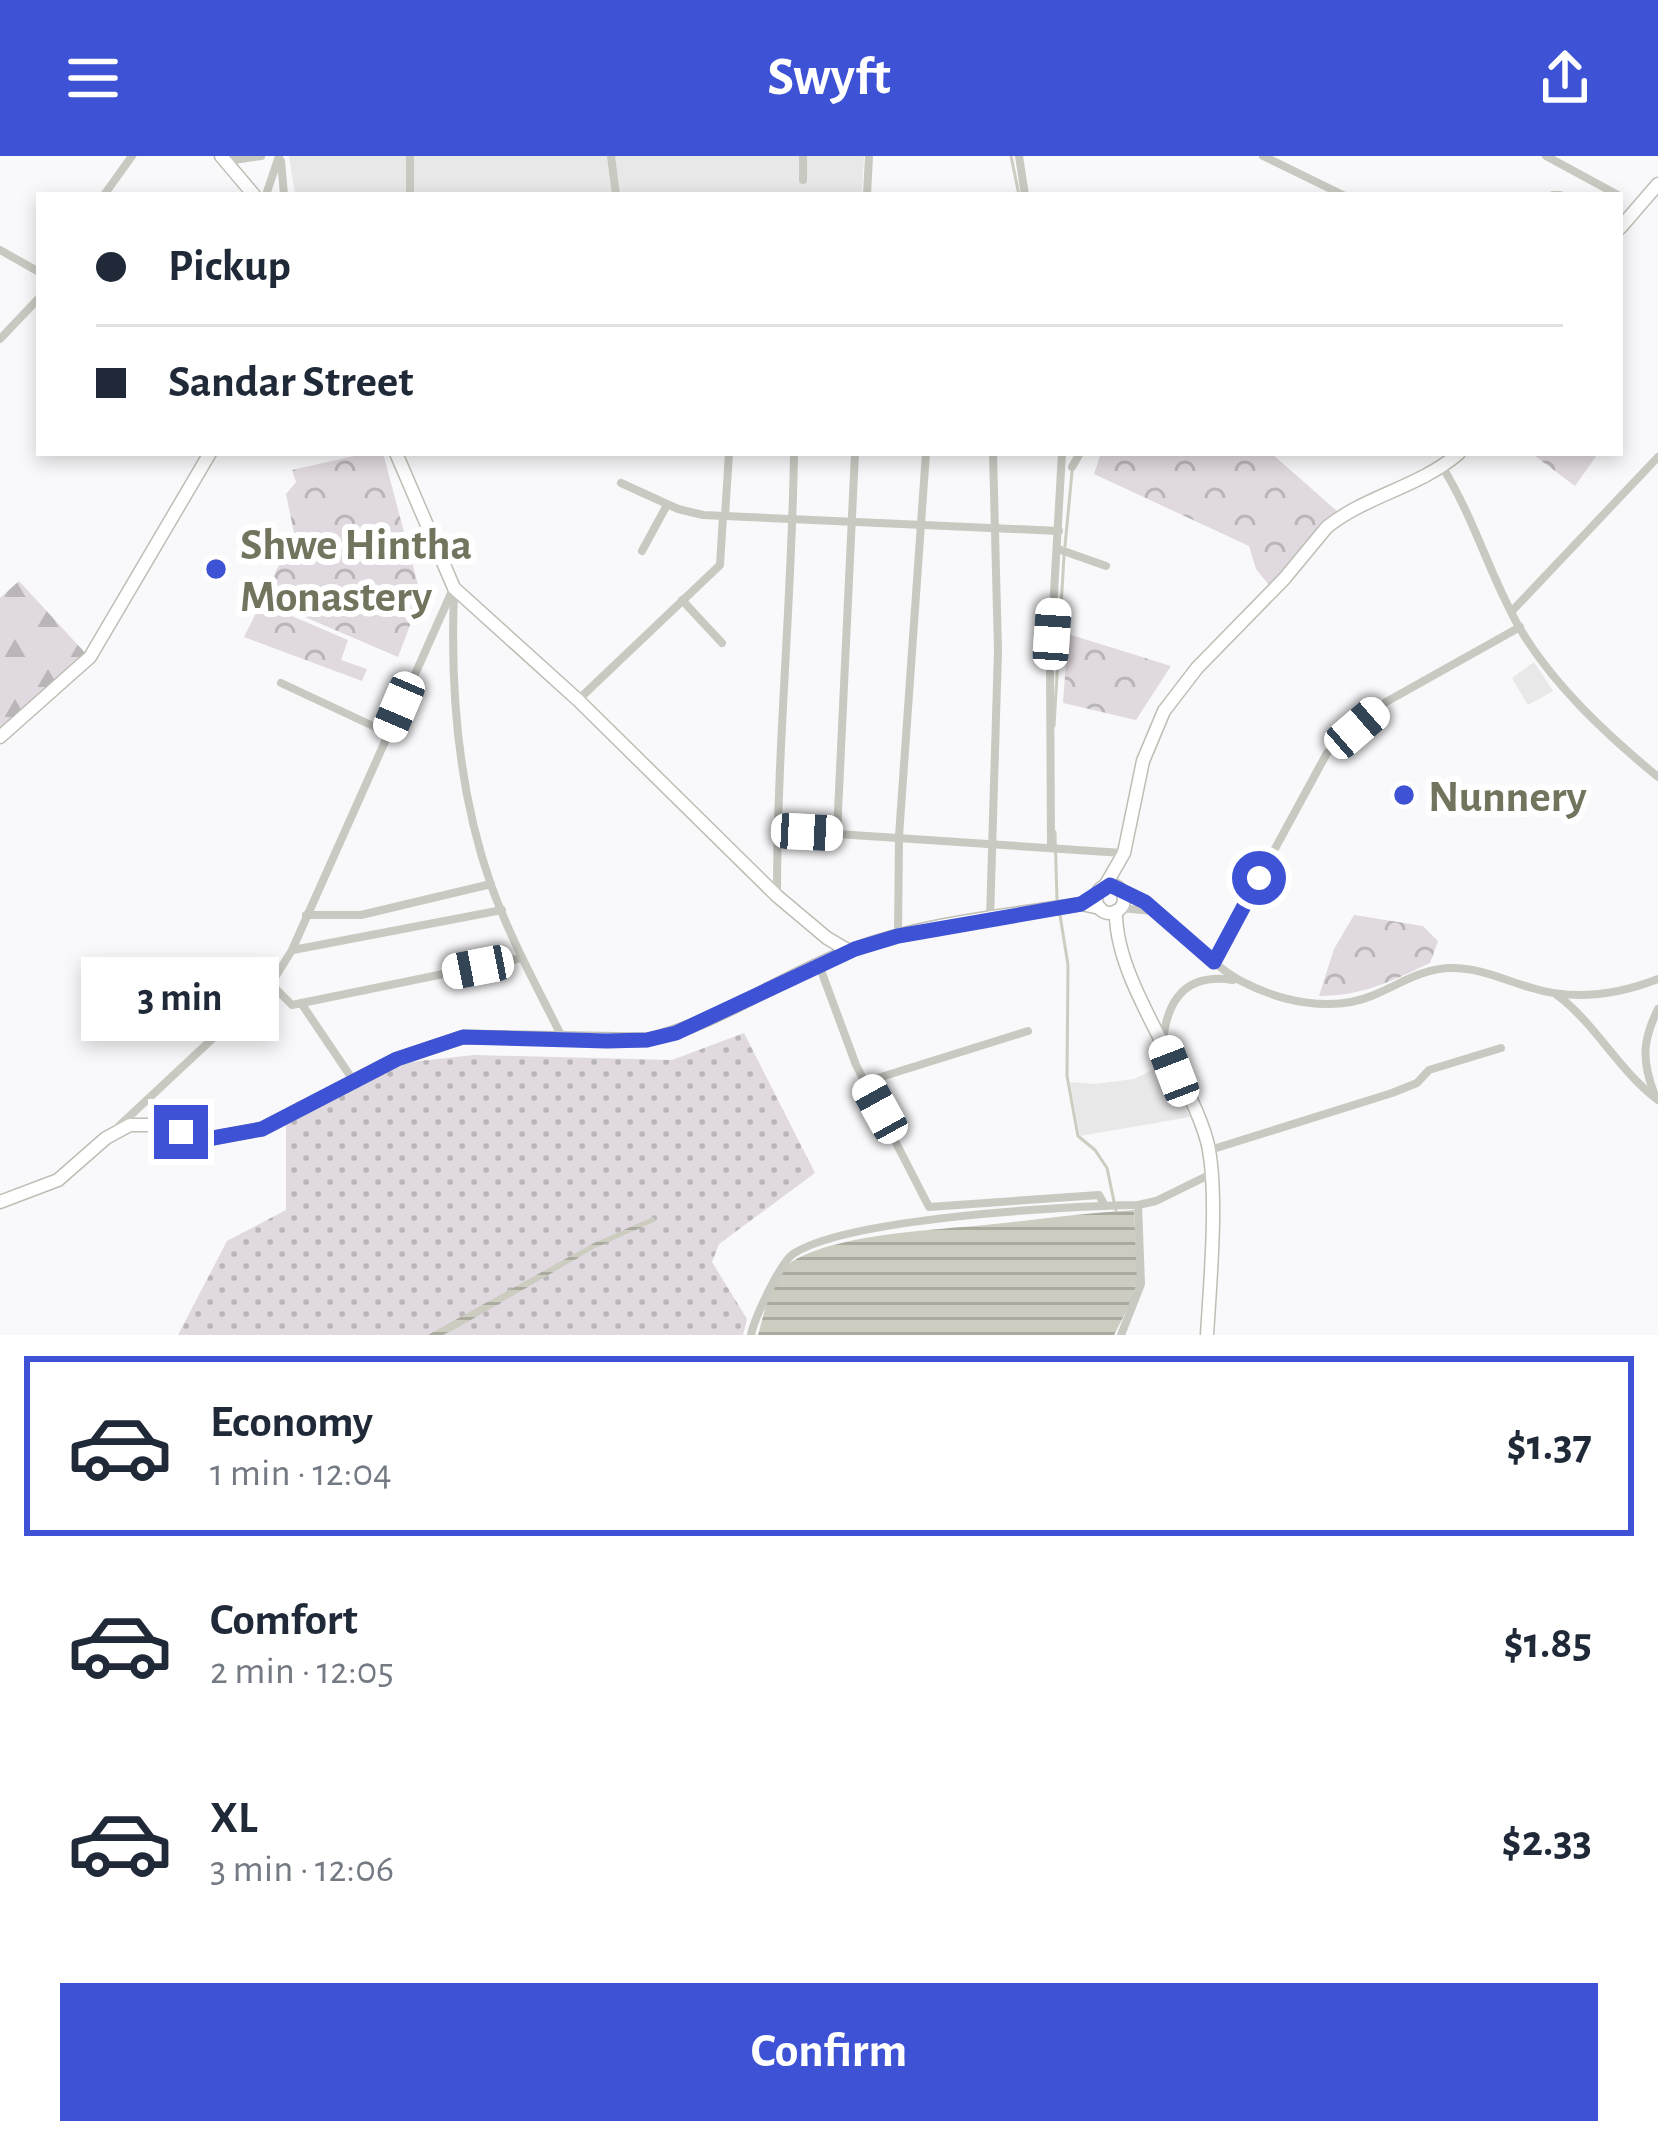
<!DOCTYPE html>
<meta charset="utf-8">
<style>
:root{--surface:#fff;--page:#f6f6f7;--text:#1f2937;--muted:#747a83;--line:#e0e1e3;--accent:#3d52d4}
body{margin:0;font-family:"Alegreya Sans",sans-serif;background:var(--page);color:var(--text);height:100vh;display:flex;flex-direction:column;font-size:45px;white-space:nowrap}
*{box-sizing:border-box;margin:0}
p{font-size:39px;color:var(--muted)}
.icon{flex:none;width:66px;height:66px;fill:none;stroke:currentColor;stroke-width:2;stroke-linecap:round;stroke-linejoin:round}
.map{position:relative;height:1179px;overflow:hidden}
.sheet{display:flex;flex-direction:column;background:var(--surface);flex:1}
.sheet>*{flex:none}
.hud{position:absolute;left:36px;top:36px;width:1587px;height:264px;border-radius:0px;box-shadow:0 6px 18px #0003;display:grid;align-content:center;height:264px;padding:0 60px;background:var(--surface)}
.end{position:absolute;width:54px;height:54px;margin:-27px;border:15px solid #3d52d4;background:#fff;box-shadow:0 0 0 6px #fff}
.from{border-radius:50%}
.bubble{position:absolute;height:84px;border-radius:0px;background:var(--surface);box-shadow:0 6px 18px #0003;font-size:39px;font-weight:700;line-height:84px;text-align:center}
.car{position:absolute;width:36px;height:72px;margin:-36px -18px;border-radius:15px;box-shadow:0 0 9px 3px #0007;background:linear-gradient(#fff 24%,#345 0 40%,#fff 0 76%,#345 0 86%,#fff 0)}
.hud b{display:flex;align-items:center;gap:42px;height:114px;font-size:45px}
.hud b+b{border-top:3px solid var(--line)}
.hud i{width:30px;height:30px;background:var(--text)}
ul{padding:21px 0 0;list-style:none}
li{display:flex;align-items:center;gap:36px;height:180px;margin:0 24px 18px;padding:0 36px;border:6px solid transparent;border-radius:0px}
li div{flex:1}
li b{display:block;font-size:45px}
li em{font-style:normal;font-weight:700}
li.on{border-color:var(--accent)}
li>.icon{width:108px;height:108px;stroke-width:1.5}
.button{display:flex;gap:24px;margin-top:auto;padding:24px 60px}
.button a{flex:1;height:138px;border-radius:0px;background:var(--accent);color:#fff;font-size:48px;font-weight:700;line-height:138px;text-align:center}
header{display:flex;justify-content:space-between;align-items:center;height:156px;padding:0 60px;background:var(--accent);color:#fff;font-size:54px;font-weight:700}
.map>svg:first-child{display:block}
.built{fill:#e9e8e8}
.grass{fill:url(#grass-dots)}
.forest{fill:url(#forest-firs)}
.park{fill:url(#park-crowns)}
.water{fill:url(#water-rules)}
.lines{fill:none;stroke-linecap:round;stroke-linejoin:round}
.stream{stroke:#cdccc0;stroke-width:3}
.secondary-casing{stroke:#bdbeb4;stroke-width:15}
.street{stroke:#c8c9c1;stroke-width:8}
.secondary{stroke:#fff;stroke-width:12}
.route{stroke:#3d52d4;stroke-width:15}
.poi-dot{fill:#3d52d4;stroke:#fff;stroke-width:4.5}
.labels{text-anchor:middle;stroke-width:12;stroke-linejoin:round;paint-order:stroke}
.poi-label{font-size:45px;font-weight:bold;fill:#73745e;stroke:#fff;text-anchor:start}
</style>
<header><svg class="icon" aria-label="menu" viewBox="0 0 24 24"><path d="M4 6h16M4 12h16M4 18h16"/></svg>Swyft<svg class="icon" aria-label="share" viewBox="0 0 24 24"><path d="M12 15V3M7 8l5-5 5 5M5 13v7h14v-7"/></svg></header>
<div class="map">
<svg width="1658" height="1179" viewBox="0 0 1658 1179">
<defs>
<pattern id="grass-dots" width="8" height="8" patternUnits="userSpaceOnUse" patternTransform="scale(3)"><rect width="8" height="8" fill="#e0d9df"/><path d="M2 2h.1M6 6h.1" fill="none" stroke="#bab5b8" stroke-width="1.8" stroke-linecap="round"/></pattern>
<pattern id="forest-firs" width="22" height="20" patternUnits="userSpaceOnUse" patternTransform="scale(3)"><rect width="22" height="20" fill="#e0d9df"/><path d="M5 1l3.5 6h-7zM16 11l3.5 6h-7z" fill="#bab5b8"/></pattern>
<pattern id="park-crowns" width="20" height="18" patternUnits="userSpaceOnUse" patternTransform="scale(3)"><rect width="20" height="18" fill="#e0d9df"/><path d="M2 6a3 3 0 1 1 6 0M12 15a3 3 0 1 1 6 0" fill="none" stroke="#bab5b8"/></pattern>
<pattern id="water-rules" width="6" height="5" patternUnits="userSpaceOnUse" patternTransform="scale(3)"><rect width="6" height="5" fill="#cdccc0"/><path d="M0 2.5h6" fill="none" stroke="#abaa9f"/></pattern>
</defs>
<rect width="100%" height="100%" fill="#f9f8fa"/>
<g class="built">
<polygon points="289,0 864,0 862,39 295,39"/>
<polygon points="1534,506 1553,535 1528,549 1512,522"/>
<polygon points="1166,907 1190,961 1080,980 1070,926 1095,928 1134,923"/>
</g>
<polygon class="grass" points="744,877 815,1017 719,1088 712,1106 747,1163 743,1179 178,1179 227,1085 286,1054 286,967 402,907 474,899 672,904"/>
<polygon class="forest" points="19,425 88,500 0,578 0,442"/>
<g class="park">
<polygon points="367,297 383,297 421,440 398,501 263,443 294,377 286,338 296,326 292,314"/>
<polygon points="1101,297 1271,297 1339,357 1269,429 1256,413 1249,390 1094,318"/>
<polygon points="1531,297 1594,297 1597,299 1575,330"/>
<polygon points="261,447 348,484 341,504 367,513 362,525 244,481"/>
<polygon points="1068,478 1171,510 1136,564 1063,547"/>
<path d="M1354,759L1423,770L1438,785L1430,807C1392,825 1362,840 1319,840L1334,793Z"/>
</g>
<g class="water">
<path d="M1134,1054L1138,1132L1114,1179H758C765,1156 770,1118 793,1105C838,1078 933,1074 985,1069C1035,1064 1084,1057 1134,1054Z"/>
<polygon points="653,1061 656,1065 595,1092 457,1172 443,1179 428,1179 594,1087"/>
</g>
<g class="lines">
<g class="stream">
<polyline points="1011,0 1019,39"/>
<polyline points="1065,390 1072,316"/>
<polyline points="1054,570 1064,400"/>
<polyline points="1055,676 1057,744"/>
<polyline points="1059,753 1068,809 1067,920 1078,980 1095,994 1107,1012 1116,1055"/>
</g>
<defs>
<g id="secondary">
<polyline points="221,0 254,39"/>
<polyline points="1620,72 1658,28"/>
<polyline points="396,297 454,432 578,544 777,740 827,782 849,795"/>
<polyline points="0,581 90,501 210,297"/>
<circle cx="1110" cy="743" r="14"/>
<path d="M1105,730L1124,697L1143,605L1164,555L1197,512L1284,423L1327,371C1367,339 1420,331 1459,297"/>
<path d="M1116,755C1114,825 1189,918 1207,985C1219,1032 1210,1128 1207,1179"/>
<path d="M0,1046L58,1024L106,982L130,969H157L213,982L262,973L397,903L463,881L647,884C720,867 782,820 852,794C924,767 1005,760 1081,748L1100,752"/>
</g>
</defs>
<use href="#secondary" class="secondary-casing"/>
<g class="street">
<polyline points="611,0 616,39"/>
<polyline points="1019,0 1025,39"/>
<polyline points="1263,0 1343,39"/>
<polyline points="1546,0 1618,39"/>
<polyline points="227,5 261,0"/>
<polyline points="281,5 284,39"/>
<polyline points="803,24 803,0"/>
<polyline points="104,39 132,0"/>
<polyline points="266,39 279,0"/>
<polyline points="410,39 410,0"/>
<polyline points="867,39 869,0"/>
<polyline points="1553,39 1560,39"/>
<polyline points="0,94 39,116"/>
<polyline points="0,183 39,142"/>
<polyline points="1072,311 1080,297"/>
<path d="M1443,312C1474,362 1490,420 1519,471C1552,528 1607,579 1658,621"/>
<polyline points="621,327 678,353 703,359 1059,375"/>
<polyline points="725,360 729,297"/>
<polyline points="1058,393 1106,410"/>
<polyline points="642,395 667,349"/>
<path d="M454,436C450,535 458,635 491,729C510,782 537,831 562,881"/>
<polyline points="682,444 722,487"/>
<polyline points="1512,455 1658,301"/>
<polyline points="281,527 388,577"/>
<polyline points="578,544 720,409 723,360"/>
<polyline points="777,674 1123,697"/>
<polyline points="837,677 855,297"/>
<polyline points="1051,691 1050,506 1062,297"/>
<path d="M777,738C777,591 792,444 794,297"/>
<path d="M1123,738C1171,752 1198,802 1241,825C1281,846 1332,857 1374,839C1400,828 1423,812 1452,812C1481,812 1504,824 1532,832C1574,845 1617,839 1658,823"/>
<polyline points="1120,752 1153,755"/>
<polyline points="306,759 361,759 491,728"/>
<polyline points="990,763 998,494 993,297"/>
<polyline points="898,778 899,680 926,297"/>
<polyline points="293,794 502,754"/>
<polyline points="1214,805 1327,597 1386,546 1520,471"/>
<polyline points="819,809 856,909 929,1051 1099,1039 1105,1050"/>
<polyline points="271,828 292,849 522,802"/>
<path d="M1557,839C1596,868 1618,914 1658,944"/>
<polyline points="301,847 353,924"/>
<path d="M1163,886C1167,842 1187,817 1233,824"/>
<polyline points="865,926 1028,875"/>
<path d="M1654,937C1642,905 1642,885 1658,853"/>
<polyline points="118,971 271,828 292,794 453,433"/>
<polyline points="1210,994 1392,937 1417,927 1429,914 1501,892"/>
<path d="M751,1179C754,1163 780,1107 793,1098C847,1062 1066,1050 1138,1049L1156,1045L1211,1018"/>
<polyline points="1121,1179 1141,1128 1138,1049"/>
</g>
<use href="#secondary" class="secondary"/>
</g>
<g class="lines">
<polyline class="route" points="181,976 213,982 262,973 397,903 463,881 607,885 647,884 676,877 855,793 898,780 1081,748 1110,729 1145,746 1214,806 1259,722"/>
</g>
<g class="poi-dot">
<circle cx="216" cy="413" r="12"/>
<circle cx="1404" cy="639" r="12"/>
</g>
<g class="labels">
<g class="poi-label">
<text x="240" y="403">Shwe Hintha<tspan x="240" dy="52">Monastery</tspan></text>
<text x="1428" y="655">Nunnery</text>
</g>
</g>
</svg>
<i class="end from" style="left:1259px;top:722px"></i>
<i class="end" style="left:181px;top:976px"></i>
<div class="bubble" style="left:81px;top:801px;width:198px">3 min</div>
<i class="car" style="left:1052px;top:478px;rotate:4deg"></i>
<i class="car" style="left:399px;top:551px;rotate:203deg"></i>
<i class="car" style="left:1357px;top:572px;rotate:49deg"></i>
<i class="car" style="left:807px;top:676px;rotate:93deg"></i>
<i class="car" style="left:478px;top:811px;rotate:259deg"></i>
<i class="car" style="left:1174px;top:915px;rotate:339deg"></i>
<i class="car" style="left:880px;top:953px;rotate:331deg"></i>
<div class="hud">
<b><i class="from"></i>Pickup</b>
<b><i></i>Sandar Street</b>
</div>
</div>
<section class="sheet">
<ul>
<li class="on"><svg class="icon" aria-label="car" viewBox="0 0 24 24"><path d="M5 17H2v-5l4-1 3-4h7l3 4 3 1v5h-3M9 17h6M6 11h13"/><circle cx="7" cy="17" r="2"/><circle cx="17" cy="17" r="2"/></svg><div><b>Economy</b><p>1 min · 12:04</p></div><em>$1.37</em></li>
<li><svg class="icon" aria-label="car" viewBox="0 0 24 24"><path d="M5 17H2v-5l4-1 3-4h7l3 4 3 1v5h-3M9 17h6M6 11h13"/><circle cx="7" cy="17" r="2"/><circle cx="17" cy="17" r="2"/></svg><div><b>Comfort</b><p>2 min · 12:05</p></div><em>$1.85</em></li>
<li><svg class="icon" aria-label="car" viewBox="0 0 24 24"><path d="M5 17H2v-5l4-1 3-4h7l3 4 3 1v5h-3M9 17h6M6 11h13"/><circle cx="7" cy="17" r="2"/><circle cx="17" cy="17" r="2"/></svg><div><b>XL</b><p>3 min · 12:06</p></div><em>$2.33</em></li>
</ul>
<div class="button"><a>Confirm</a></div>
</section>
